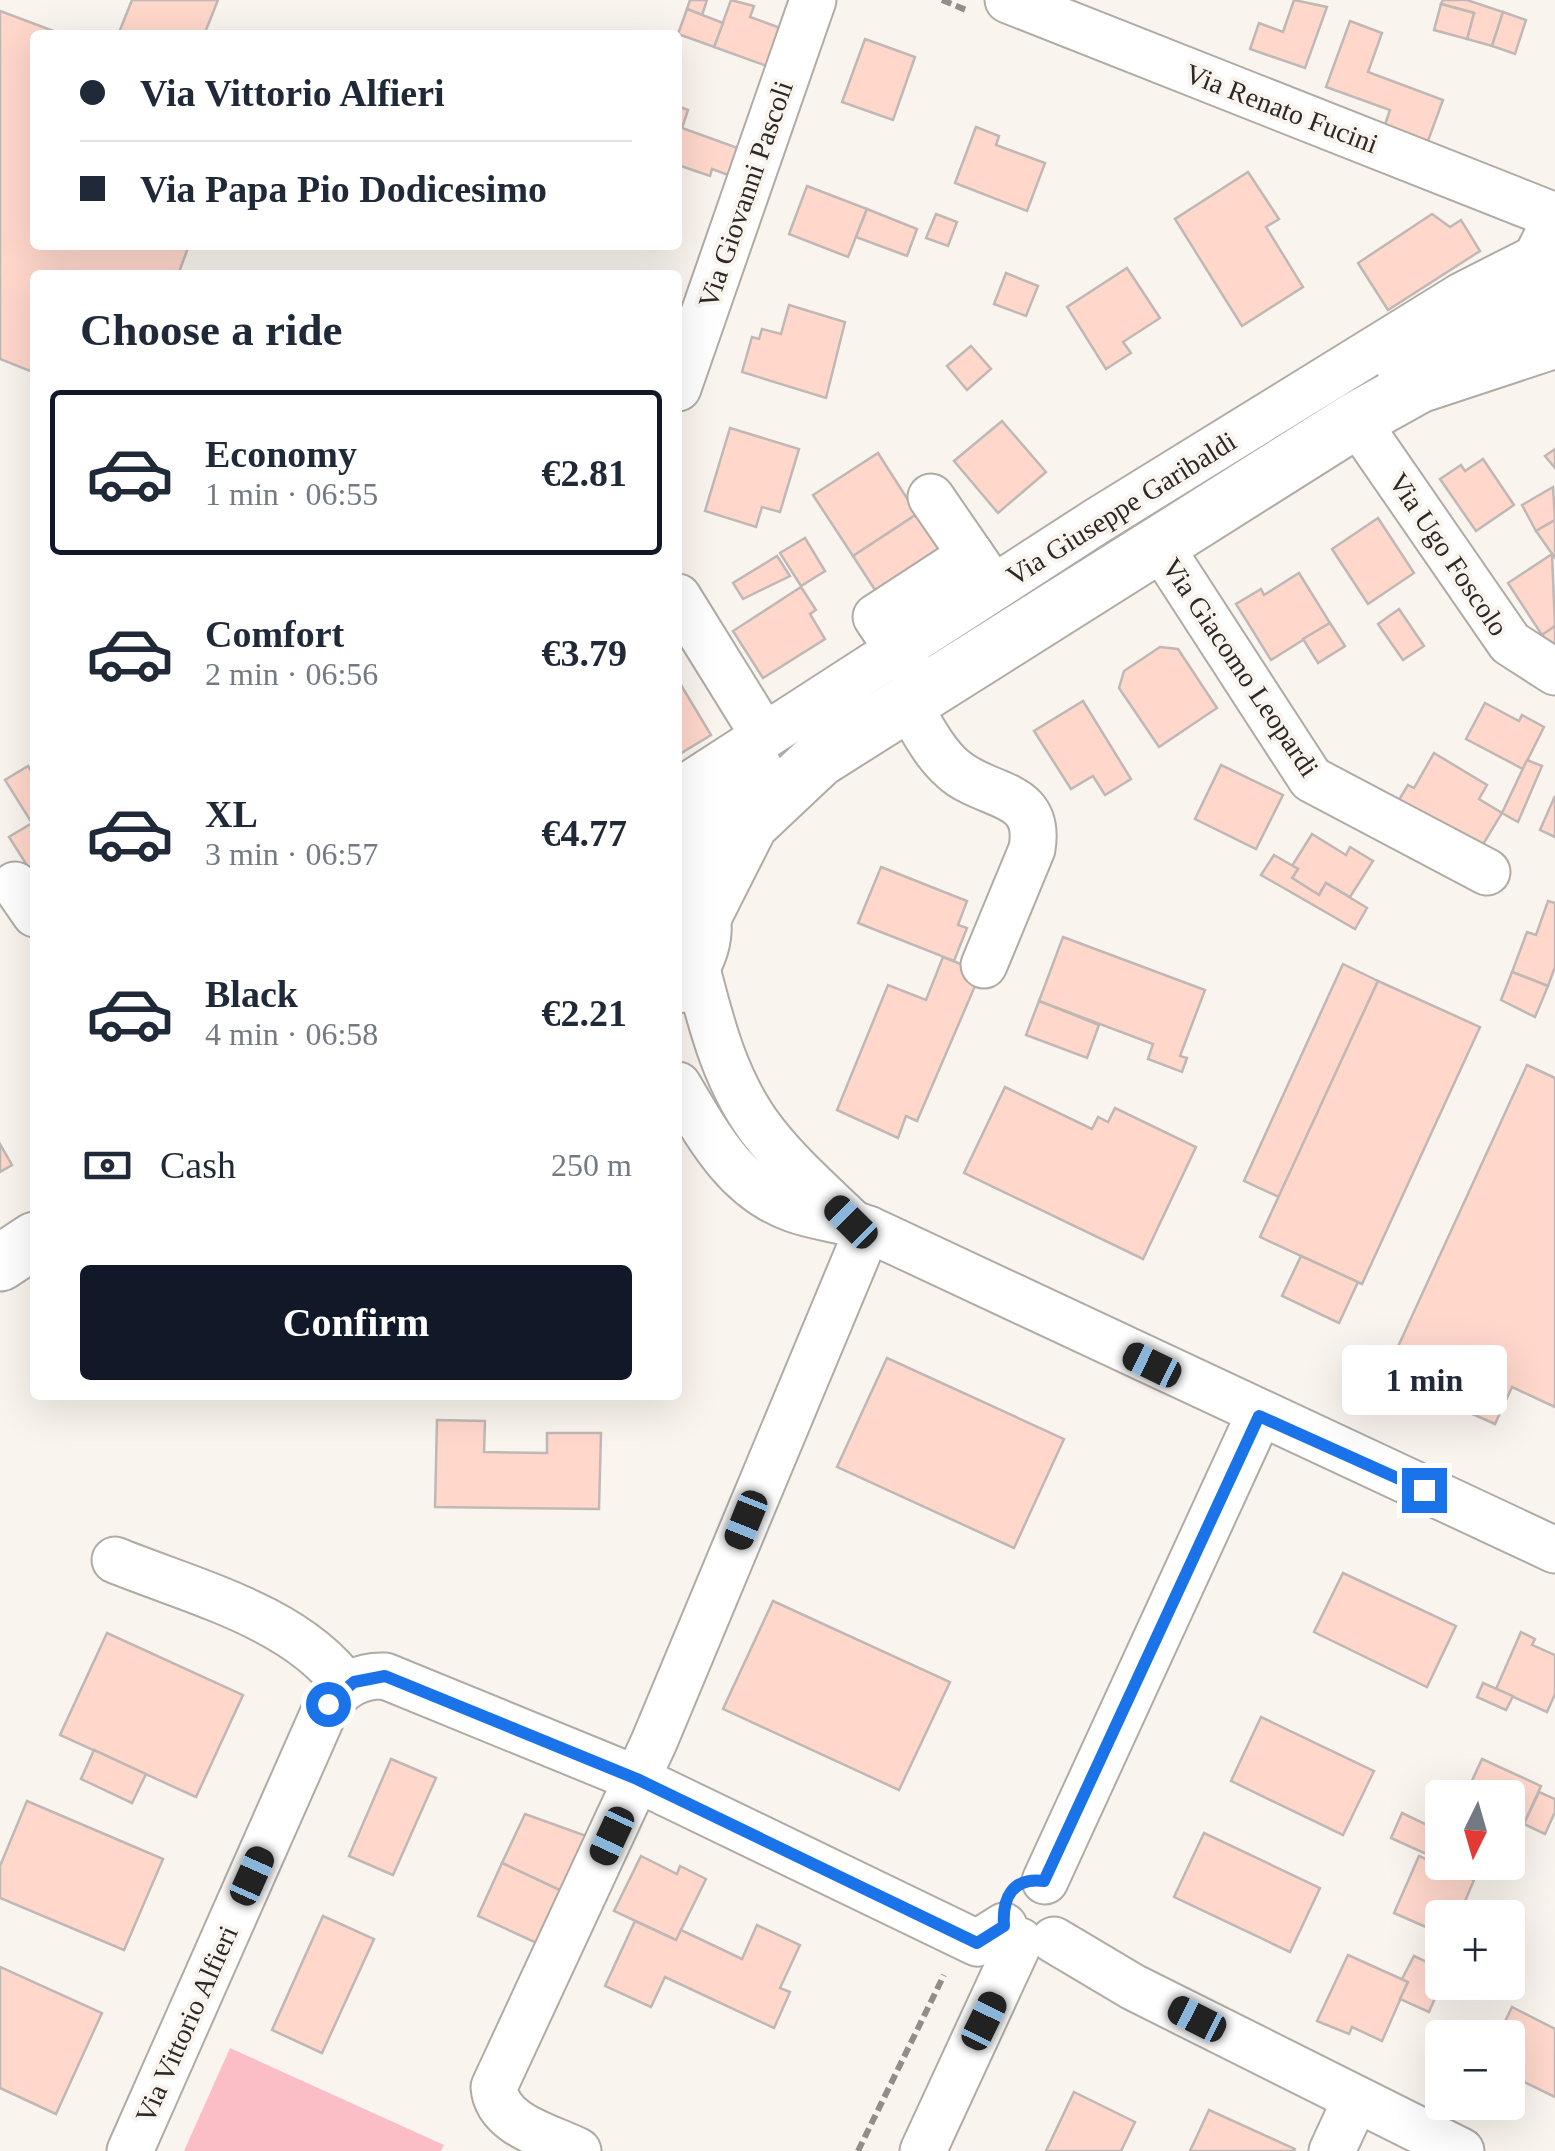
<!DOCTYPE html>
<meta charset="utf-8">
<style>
:root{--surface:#fff;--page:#f6f6f7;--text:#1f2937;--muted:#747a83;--line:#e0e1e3;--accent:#111827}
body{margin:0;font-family:Georgia,serif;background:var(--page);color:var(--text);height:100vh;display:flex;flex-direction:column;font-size:38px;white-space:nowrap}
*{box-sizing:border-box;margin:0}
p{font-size:32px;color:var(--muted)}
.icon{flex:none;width:55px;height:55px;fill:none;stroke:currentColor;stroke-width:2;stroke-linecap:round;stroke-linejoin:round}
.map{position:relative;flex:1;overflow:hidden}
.sheet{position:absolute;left:30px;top:270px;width:652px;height:1130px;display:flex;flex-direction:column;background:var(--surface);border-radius:10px;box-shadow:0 10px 40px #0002}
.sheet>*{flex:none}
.banner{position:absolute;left:30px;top:30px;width:652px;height:220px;border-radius:10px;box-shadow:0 10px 40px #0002;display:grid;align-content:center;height:220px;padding:0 50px;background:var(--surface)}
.needle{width:65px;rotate:185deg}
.tools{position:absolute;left:1425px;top:1780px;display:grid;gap:20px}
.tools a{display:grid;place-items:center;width:100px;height:100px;border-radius:10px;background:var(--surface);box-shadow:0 10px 40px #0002;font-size:50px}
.end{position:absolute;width:45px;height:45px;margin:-22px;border:12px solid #1a73e8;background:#fff;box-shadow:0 0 0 5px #fff}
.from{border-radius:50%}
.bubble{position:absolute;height:70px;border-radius:10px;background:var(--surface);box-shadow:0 10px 40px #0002;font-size:32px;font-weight:700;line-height:70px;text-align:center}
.car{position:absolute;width:30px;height:60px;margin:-30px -15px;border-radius:12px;box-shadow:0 0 8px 2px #0007;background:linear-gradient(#222 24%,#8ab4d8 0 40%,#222 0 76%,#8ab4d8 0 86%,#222 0)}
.banner b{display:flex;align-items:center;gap:35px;height:95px;font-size:38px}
.banner b+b{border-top:2px solid var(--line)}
.banner i{width:25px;height:25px;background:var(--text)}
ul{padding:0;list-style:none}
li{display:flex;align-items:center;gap:30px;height:165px;margin:0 20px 15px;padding:0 30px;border:5px solid transparent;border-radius:10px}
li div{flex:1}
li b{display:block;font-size:38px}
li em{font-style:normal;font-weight:700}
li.selected{border-color:var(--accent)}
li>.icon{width:90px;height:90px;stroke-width:1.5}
h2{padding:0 50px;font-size:45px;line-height:120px}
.pay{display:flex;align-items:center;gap:25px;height:110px;padding:0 50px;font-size:38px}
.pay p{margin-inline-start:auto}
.action{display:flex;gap:20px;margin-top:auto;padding:20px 50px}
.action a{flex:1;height:115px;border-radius:10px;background:var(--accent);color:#fff;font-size:40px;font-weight:700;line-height:115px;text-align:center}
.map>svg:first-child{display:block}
.green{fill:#fbbec7}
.building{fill:#ffd7cb;stroke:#c0b8b5;stroke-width:2.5}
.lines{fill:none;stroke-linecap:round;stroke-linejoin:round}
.minor-casing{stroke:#b0aba5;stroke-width:49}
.major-casing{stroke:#b0aba5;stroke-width:59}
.path{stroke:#918d89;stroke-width:6;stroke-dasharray:10 5;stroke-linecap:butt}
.minor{stroke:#fff;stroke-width:45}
.major{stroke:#fff;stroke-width:55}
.route{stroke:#1a73e8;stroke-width:12}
.labels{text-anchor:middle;stroke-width:8;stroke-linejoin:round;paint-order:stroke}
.street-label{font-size:28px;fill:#2b2927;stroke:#faf4ee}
</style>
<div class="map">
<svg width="1555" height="2151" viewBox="0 0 1555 2151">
<rect width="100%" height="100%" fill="#faf4ee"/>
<polygon class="green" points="230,2048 444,2145 441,2151 184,2151"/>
<g class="building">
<polygon points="132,0 218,0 204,35 118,35"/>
<polygon points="690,0 707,0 702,15 687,9"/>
<polygon points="731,0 754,6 750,17 789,31 775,69 714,47"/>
<polygon points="1294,0 1327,7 1305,68 1250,49 1259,23 1283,32"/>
<polygon points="1443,0 1467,0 1503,12 1492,46 1467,39 1474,13 1441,4"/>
<polygon points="1441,4 1474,13 1467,39 1434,30"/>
<polygon points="687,9 723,23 714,47 678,34"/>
<polygon points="0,11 64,35 35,35 35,245 189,245 178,275 35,275 35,373 0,359"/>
<polygon points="1503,12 1526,20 1515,54 1492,46"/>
<polygon points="1350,21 1382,33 1368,72 1443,100 1425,149 1382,133 1390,110 1326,87"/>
<polygon points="865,39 915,57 893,120 842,102"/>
<polygon points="678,106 688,110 682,128 746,151 736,178 712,169 710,176 678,165"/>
<polygon points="976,127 999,136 996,145 1045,163 1027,211 955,183"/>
<polygon points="1248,172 1279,219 1266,227 1303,287 1242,326 1175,219"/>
<polygon points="807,186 867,209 848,257 789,234"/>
<polygon points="867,209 917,229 907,256 856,237"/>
<polygon points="936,214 957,222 948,246 926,238"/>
<polygon points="1432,214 1450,227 1461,220 1480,251 1388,310 1358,263"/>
<polygon points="1127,268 1160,318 1123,342 1131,353 1106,369 1067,307"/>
<polygon points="1006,273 1038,286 1026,316 994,304"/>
<polygon points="789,305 845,322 826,398 742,372 752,337 759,339 762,329 781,334"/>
<polygon points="971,346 991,369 967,390 947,366"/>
<polygon points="1002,421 1046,472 998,513 954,461"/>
<polygon points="730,428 799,449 780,512 762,507 756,527 705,511"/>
<polygon points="1555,449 1555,468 1545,456"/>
<polygon points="878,453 917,514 853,556 813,495"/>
<polygon points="1483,459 1514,505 1476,531 1440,479 1461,465 1465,471"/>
<polygon points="1553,487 1555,520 1536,531 1522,505"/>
<polygon points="917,514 943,555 879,596 853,556"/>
<polygon points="1378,518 1414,573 1368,604 1332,549"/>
<polygon points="1555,520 1555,558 1536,531"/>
<polygon points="805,538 825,571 801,586 780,553"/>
<polygon points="1552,554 1555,626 1542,635 1508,583"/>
<polygon points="777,556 790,576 743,599 733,583"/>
<polygon points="1299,573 1330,623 1271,660 1236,604 1261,589 1264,595"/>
<polygon points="801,587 816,610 810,614 825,639 763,678 733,631"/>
<polygon points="1399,609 1424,646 1403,660 1378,624"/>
<polygon points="1330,623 1345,646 1318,663 1303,639"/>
<polygon points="1555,626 1555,654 1542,635"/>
<polygon points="1160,647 1178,649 1217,708 1159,747 1119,688 1124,671"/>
<polygon points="678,680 711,735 678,755"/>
<polygon points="1083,701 1131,779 1105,795 1093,776 1071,789 1034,731"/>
<polygon points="1485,703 1519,721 1522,715 1544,727 1523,769 1466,739"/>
<polygon points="1434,753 1487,785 1479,799 1502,813 1476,856 1394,808 1408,785 1414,788"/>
<polygon points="1527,760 1542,766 1518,822 1502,813"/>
<polygon points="1221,765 1283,795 1256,849 1195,819"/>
<polygon points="28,766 35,777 35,878 9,837 32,823 5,780"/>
<polygon points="1555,796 1555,837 1540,830"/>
<polygon points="1312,834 1346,855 1350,847 1373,861 1350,897 1326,883 1319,895 1292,878 1298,869 1292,866"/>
<polygon points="1274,855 1298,869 1292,878 1319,895 1326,883 1367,908 1355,929 1261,875"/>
<polygon points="881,867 967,901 958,925 967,928 954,961 858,923"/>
<polygon points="1548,901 1555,903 1555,967 1548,986 1512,972 1527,932 1536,935"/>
<polygon points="1063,937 1205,990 1180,1056 1187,1058 1182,1072 1148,1059 1153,1044 1039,1001"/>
<polygon points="943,957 981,972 917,1121 906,1116 898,1138 837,1110 888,985 926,1000"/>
<polygon points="1343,964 1378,981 1279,1197 1244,1181"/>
<polygon points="1512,972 1548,986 1535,1017 1501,1000"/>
<polygon points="1378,981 1480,1027 1362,1284 1260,1237"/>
<polygon points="1039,1001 1099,1025 1087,1058 1026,1035"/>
<polygon points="1527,1065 1555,1078 1555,1407 1512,1387 1495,1424 1385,1375"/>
<polygon points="1005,1087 1092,1129 1098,1117 1108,1122 1115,1108 1196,1147 1143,1259 964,1173"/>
<polygon points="0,1144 12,1165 0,1172"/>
<polygon points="1301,1256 1358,1282 1339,1323 1282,1296"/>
<polygon points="887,1358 1064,1439 1014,1548 837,1467"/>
<polygon points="437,1420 485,1421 484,1452 547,1453 547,1433 601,1433 599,1509 435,1507"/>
<polygon points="1343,1573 1456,1626 1427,1687 1314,1632"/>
<polygon points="773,1601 950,1682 899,1790 723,1709"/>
<polygon points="1521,1632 1535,1639 1532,1645 1555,1655 1555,1694 1547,1712 1496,1689"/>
<polygon points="107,1633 243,1695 196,1797 60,1735"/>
<polygon points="1483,1683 1513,1696 1506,1710 1477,1697"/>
<polygon points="1261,1717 1374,1771 1343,1835 1231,1781"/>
<polygon points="94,1750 146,1774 132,1803 81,1779"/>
<polygon points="391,1759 436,1778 393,1875 349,1856"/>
<polygon points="1482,1759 1541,1786 1516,1841 1508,1837 1508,1798 1464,1798"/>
<polygon points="1539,1792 1555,1799 1555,1812 1545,1834 1524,1824"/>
<polygon points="27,1801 163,1859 124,1950 0,1898 0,1866"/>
<polygon points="1402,1813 1442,1832 1442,1861 1391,1838"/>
<polygon points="525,1814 589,1837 564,1892 502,1863"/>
<polygon points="1204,1833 1320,1888 1290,1952 1174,1897"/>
<polygon points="641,1856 677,1874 680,1866 706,1879 676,1940 614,1911"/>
<polygon points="1419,1856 1474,1880 1458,1918 1442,1918 1442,1934 1394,1913"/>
<polygon points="502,1863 564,1892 539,1944 478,1916"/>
<polygon points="323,1916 374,1939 322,2053 272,2030"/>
<polygon points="635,1921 676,1940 681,1930 742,1959 757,1925 800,1945 780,1988 790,1992 774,2028 665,1977 651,2007 605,1986"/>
<polygon points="1348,1955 1408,1982 1382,2041 1352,2027 1349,2034 1317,2021"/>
<polygon points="1414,1956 1442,1969 1442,1982 1429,2012 1400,1999 1408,1982 1402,1979"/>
<polygon points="0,1967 102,2013 56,2114 0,2088"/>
<polygon points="1512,2007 1555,2029 1555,2097 1508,2074 1508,2038 1497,2038"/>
<polygon points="1074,2092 1135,2122 1121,2151 1046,2151"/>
<polygon points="1209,2110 1295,2149 1294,2151 1190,2151"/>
</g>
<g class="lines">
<defs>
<g id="minor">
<polyline points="1008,0 1555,216"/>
<polyline points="678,388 813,0"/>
<polyline points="1356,420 1510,643 1555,672"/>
<polyline points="931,497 986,577"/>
<polyline points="1158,543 1311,779 1487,872"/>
<polyline points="678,597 753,718"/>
<polyline points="907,663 876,617 971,555"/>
<path d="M908,705C921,726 934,753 953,769C986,799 1042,789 1032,849L984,965"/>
<polyline points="678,792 1097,521 1463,295 1536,258 1555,221"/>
<polyline points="15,885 35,914"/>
<path d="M696,965C711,1024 726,1085 765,1134C790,1166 822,1194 851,1222"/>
<path d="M678,1085C707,1134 736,1189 793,1209C817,1218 844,1219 868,1229L1555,1550"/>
<path d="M115,1560C191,1591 297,1617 346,1686"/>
<polyline points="1045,1881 1259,1415"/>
<polyline points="1054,1940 1133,1987 1461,2151"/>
<path d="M130,2151L328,1703C344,1685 360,1675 385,1676L637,1779L977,1943L1004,1926"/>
<path d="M578,2151C548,2136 497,2125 494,2087L654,1742L868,1229"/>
<polyline points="923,2151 1020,1941"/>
<polyline points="1332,2151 1356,2099"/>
</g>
<g id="major">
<polyline points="1404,365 1506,308 1555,291"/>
<polyline points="678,851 709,825 755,770"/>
<polyline points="702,919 750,824 819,759 1356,420 1419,385 1555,340"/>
<path d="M678,985C703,957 717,916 683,887"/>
<polyline points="0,1263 35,1240"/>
</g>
</defs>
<use href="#minor" class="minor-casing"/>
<use href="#major" class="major-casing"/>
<g class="path">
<polyline points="942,0 966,10"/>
<polyline points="858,2151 944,1975"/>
</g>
<use href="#minor" class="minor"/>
<use href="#major" class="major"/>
</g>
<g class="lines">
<path class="route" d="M328,1704L354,1682L385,1676L637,1779L977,1943L1004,1926C1002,1898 1012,1877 1044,1881L1259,1416L1424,1490"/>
</g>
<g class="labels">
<g class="street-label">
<text transform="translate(1282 108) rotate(21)" y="10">Via Renato Fucini</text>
<text transform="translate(745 194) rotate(-71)" y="10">Via Giovanni Pascoli</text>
<text transform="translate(1121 508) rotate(-32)" y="10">Via Giuseppe Garibaldi</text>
<text transform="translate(1449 554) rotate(56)" y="10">Via Ugo Foscolo</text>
<text transform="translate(1241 667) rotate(56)" y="10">Via Giacomo Leopardi</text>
<text transform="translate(186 2024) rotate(-66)" y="10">Via Vittorio Alfieri</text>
</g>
</g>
</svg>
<div class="tools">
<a><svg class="needle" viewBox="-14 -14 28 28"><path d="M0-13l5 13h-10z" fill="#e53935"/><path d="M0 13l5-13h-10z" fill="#747a83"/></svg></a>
<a>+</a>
<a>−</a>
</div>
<i class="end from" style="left:328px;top:1704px"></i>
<i class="end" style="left:1424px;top:1490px"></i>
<div class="bubble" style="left:1342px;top:1345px;width:165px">1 min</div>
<i class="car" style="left:851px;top:1222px;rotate:315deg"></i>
<i class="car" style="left:1152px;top:1365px;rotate:296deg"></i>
<i class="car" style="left:746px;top:1520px;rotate:202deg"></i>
<i class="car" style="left:612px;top:1836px;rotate:205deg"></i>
<i class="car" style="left:252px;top:1876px;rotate:24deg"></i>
<i class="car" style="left:1197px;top:2019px;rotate:297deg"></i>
<i class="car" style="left:984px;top:2021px;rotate:26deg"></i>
<div class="banner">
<b><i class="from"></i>Via Vittorio Alfieri</b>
<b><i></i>Via Papa Pio Dodicesimo</b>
</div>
<section class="sheet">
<h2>Choose a ride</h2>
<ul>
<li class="selected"><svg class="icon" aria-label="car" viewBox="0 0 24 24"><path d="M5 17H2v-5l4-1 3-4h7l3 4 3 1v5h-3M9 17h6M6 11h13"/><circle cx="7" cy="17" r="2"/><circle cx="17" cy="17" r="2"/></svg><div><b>Economy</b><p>1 min · 06:55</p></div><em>€2.81</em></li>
<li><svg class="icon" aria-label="car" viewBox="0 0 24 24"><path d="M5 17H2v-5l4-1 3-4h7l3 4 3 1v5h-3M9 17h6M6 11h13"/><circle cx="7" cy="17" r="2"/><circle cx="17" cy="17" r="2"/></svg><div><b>Comfort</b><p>2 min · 06:56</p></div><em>€3.79</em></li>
<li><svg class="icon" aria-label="car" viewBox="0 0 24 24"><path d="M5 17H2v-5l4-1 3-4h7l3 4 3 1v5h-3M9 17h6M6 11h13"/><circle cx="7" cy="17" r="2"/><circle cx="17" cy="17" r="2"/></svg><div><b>XL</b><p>3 min · 06:57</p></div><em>€4.77</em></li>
<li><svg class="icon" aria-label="car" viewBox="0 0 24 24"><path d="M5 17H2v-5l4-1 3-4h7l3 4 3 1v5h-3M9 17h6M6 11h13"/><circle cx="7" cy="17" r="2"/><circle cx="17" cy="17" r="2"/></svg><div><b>Black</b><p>4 min · 06:58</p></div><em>€2.21</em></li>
</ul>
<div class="pay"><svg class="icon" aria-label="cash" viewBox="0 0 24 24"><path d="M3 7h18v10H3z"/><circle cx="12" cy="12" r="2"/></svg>Cash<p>250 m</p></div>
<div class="action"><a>Confirm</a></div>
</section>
</div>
